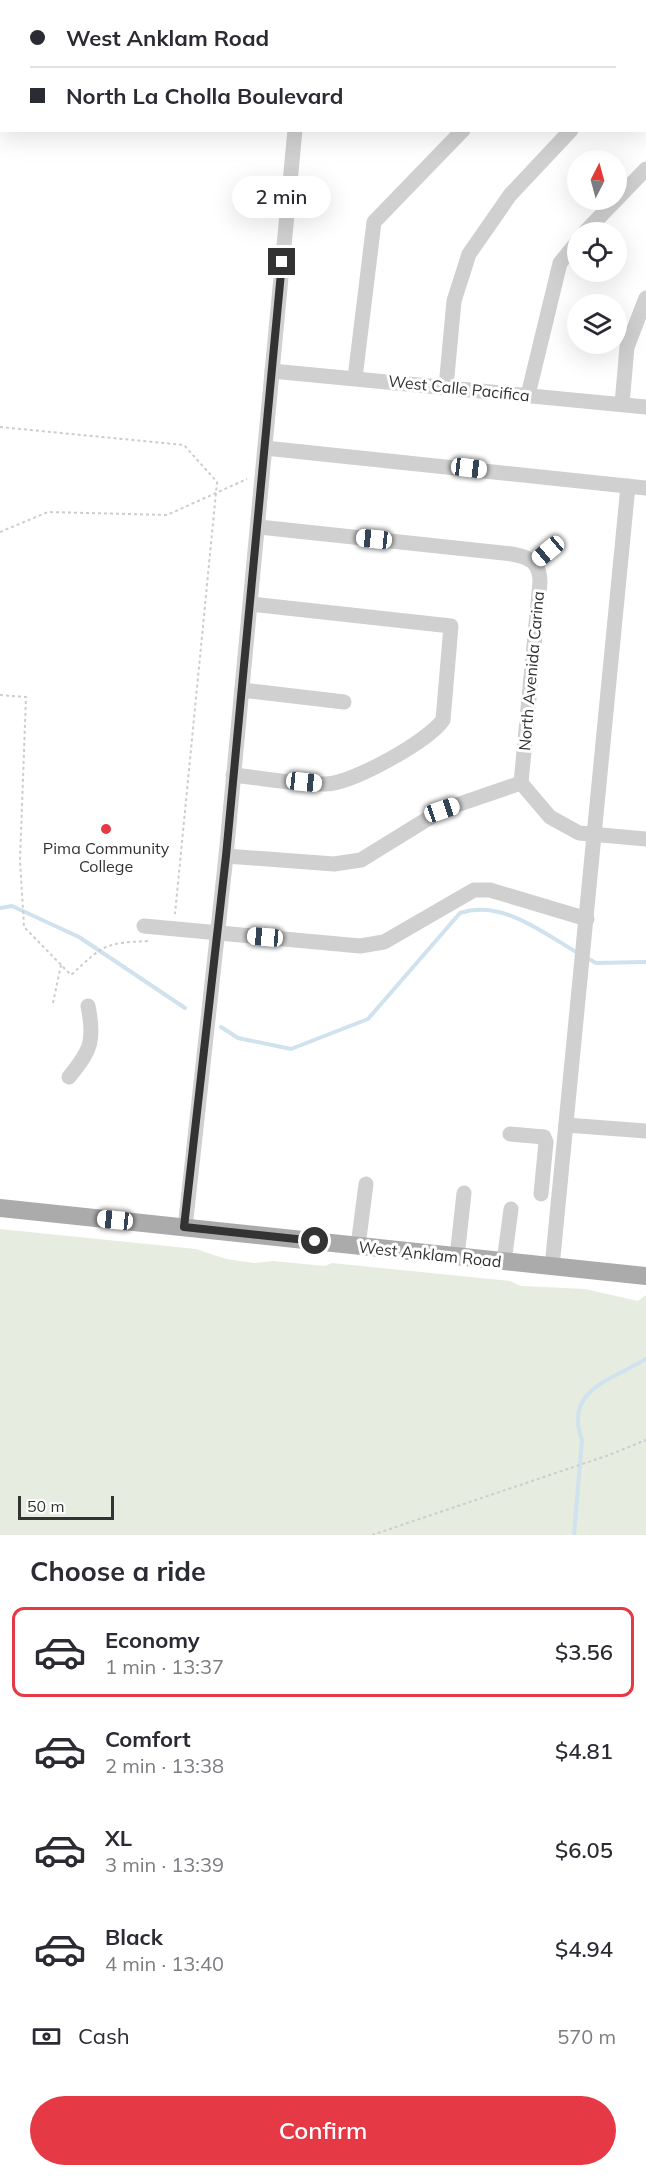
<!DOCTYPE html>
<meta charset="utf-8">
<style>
:root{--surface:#fff;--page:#f2f2f3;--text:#2b2b33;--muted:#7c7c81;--line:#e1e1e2;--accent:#e63946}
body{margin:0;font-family:Mulish,sans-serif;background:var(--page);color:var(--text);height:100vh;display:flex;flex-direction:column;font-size:22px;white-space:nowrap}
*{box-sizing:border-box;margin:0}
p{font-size:20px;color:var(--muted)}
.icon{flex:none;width:33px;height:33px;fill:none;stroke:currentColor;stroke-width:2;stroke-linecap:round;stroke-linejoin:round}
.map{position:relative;height:1535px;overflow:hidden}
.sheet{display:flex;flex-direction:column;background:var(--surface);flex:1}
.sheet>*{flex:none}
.banner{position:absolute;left:0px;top:0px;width:646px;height:132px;box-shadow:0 6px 24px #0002;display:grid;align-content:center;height:132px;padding:0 30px;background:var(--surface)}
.needle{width:39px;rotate:6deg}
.tools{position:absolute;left:567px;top:150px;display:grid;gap:12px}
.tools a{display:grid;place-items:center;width:60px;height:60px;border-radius:50%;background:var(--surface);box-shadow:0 6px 24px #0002;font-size:30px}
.scale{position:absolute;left:18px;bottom:15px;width:96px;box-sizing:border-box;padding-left:6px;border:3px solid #333;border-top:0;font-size:16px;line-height:21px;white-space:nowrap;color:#333;-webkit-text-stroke:4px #fff;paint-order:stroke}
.end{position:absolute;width:27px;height:27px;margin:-14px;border:8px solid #333;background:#fff;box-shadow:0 0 0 3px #fff}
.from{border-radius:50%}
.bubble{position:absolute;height:42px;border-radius:21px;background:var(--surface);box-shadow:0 6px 24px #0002;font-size:20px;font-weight:600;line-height:42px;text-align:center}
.car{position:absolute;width:18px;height:36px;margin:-18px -9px;border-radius:8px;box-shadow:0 0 4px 2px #0007;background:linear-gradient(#fff 24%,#345 0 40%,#fff 0 76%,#345 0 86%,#fff 0)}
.banner b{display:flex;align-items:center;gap:21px;height:57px;font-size:22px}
.banner b+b{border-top:2px solid var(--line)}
.banner i{width:15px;height:15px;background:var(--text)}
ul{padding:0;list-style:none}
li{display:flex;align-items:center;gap:18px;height:90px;margin:0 12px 9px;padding:0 18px;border:3px solid transparent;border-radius:12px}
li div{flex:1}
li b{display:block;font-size:22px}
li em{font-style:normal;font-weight:600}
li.selected{border-color:var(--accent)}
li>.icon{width:54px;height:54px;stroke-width:1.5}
h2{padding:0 30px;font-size:27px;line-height:72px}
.pay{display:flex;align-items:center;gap:15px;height:66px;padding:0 30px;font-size:22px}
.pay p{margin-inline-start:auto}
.action{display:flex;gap:12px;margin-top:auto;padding:12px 30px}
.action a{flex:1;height:69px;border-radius:36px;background:var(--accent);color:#fff;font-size:24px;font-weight:600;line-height:69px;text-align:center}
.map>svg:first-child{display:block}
.green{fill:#e6ecdf}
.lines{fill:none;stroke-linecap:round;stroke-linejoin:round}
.stream{stroke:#cfe2ee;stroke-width:4}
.path{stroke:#cdcdcd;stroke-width:2;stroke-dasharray:3 3;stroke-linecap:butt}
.minor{stroke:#d0d0d0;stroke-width:15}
.major{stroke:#ababab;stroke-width:18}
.route{stroke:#333;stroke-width:8}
.poi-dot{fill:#e63946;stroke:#fff;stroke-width:2}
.labels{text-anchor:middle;stroke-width:6;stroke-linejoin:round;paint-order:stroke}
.street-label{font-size:16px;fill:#333;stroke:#fff}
.poi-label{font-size:16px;fill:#333;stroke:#fff}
</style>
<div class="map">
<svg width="646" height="1535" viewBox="0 0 646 1535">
<rect width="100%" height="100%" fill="#fff"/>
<polygon class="green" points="0,1229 196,1249 226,1259 254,1263 273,1261 325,1266 332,1263 510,1281 521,1286 585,1289 638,1301 646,1295 646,1535 0,1535"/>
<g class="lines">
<g class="stream">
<polyline points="139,2 141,0"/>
<polyline points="0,48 2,48"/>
<polyline points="0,908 12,906 79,937 185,1008"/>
<polyline points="587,958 596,963 646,962"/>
<path d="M221,1027L238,1038L291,1049L368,1019L460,913C502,899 543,933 578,953"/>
<path d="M574,1535L582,1440C563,1389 614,1379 646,1359"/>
</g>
<g class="path">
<polyline points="0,427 184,445 217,482 175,914"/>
<polyline points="0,532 48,512 167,515 247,479"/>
<path d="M0,695L26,697L20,860L24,927L71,975C104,945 103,943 149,941"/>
<polyline points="53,1003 61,965"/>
<polyline points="372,1535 609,1455 646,1440"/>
</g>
<g class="minor">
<polyline points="307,2 307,0"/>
<polyline points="473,2 475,0"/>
<polyline points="585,2 587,0"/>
<polyline points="645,53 646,51"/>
<polyline points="585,232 646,169"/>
<polyline points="272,371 646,407"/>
<polyline points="355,378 374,222 463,130"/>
<polyline points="446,387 454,301 469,254 510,195 571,130"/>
<polyline points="528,395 560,263 578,241"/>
<polyline points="622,404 627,347 646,298"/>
<polyline points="265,448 646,488"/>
<path d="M259,527L512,554C529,557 540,562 540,582L521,783"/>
<polyline points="534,562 548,551"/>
<polyline points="242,690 344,702"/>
<path d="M233,775C263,778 296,785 326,784C353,783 427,742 443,720L451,626L251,604"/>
<polyline points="226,856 334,864 361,860 442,810 521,783 550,817 579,833 646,839"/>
<polyline points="144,926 360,946 384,942 474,890 490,890 587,919"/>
<path d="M69,1077C91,1050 95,1041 88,1006"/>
<polyline points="566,1125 646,1131"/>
<polyline points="510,1134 544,1137 546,1142 541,1194"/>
<polyline points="185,1228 226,856 295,130"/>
<polyline points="358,1246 366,1184"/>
<polyline points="457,1257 464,1193"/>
<polyline points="504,1262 511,1209"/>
<polyline points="552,1267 628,486"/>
</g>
<polyline class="major" points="0,1208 646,1276"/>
</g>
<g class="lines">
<polyline class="route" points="282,262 226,856 184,1227 315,1241"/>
</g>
<circle class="poi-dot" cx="106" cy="829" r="6"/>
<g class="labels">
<g class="street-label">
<text transform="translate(459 388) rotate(6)" y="6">West Calle Pacifica</text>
<text transform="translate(531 671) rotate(-85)" y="6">North Avenida Carina</text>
<text transform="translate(430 1254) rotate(6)" y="6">West Anklam Road</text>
</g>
<g class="poi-label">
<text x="106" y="854">Pima Community<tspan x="106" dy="18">College</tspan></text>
</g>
</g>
</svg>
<div class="tools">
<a><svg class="needle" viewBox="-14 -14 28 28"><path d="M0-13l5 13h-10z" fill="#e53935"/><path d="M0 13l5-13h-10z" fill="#7c7c81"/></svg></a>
<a><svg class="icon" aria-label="locate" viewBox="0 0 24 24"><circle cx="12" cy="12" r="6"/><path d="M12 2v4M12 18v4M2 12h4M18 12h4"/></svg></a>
<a><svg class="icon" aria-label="layers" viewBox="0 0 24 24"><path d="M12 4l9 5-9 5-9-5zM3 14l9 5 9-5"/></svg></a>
</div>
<div class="scale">50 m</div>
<i class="end from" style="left:315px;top:1241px"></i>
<i class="end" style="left:282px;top:262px"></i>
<div class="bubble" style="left:232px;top:176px;width:99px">2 min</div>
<i class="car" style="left:469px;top:468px;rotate:97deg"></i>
<i class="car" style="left:374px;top:539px;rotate:276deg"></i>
<i class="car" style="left:548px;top:551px;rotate:230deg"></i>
<i class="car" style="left:304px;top:782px;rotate:96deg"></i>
<i class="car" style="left:442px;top:810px;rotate:71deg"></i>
<i class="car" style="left:265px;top:937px;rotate:275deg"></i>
<i class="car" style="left:115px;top:1220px;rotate:276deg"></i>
<div class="banner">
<b><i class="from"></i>West Anklam Road</b>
<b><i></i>North La Cholla Boulevard</b>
</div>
</div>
<section class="sheet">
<h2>Choose a ride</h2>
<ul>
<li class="selected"><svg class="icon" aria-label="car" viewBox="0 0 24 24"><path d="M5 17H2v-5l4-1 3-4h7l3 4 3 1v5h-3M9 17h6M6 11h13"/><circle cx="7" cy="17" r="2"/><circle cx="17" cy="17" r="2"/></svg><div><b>Economy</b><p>1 min · 13:37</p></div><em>$3.56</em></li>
<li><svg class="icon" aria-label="car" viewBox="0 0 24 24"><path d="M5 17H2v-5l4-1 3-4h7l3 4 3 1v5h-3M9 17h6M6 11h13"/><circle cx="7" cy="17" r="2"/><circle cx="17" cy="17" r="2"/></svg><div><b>Comfort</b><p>2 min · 13:38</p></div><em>$4.81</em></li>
<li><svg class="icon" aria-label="car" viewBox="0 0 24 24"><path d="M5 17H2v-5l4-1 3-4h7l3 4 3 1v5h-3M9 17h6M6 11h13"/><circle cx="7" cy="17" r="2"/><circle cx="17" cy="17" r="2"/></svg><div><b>XL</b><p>3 min · 13:39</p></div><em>$6.05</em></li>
<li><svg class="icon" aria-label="car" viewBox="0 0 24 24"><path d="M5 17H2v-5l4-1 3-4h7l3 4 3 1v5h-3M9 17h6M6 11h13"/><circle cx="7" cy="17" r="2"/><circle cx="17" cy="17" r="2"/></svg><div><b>Black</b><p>4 min · 13:40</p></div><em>$4.94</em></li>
</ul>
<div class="pay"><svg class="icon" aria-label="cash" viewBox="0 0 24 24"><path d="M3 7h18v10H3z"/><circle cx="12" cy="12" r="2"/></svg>Cash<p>570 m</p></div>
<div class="action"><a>Confirm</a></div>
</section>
